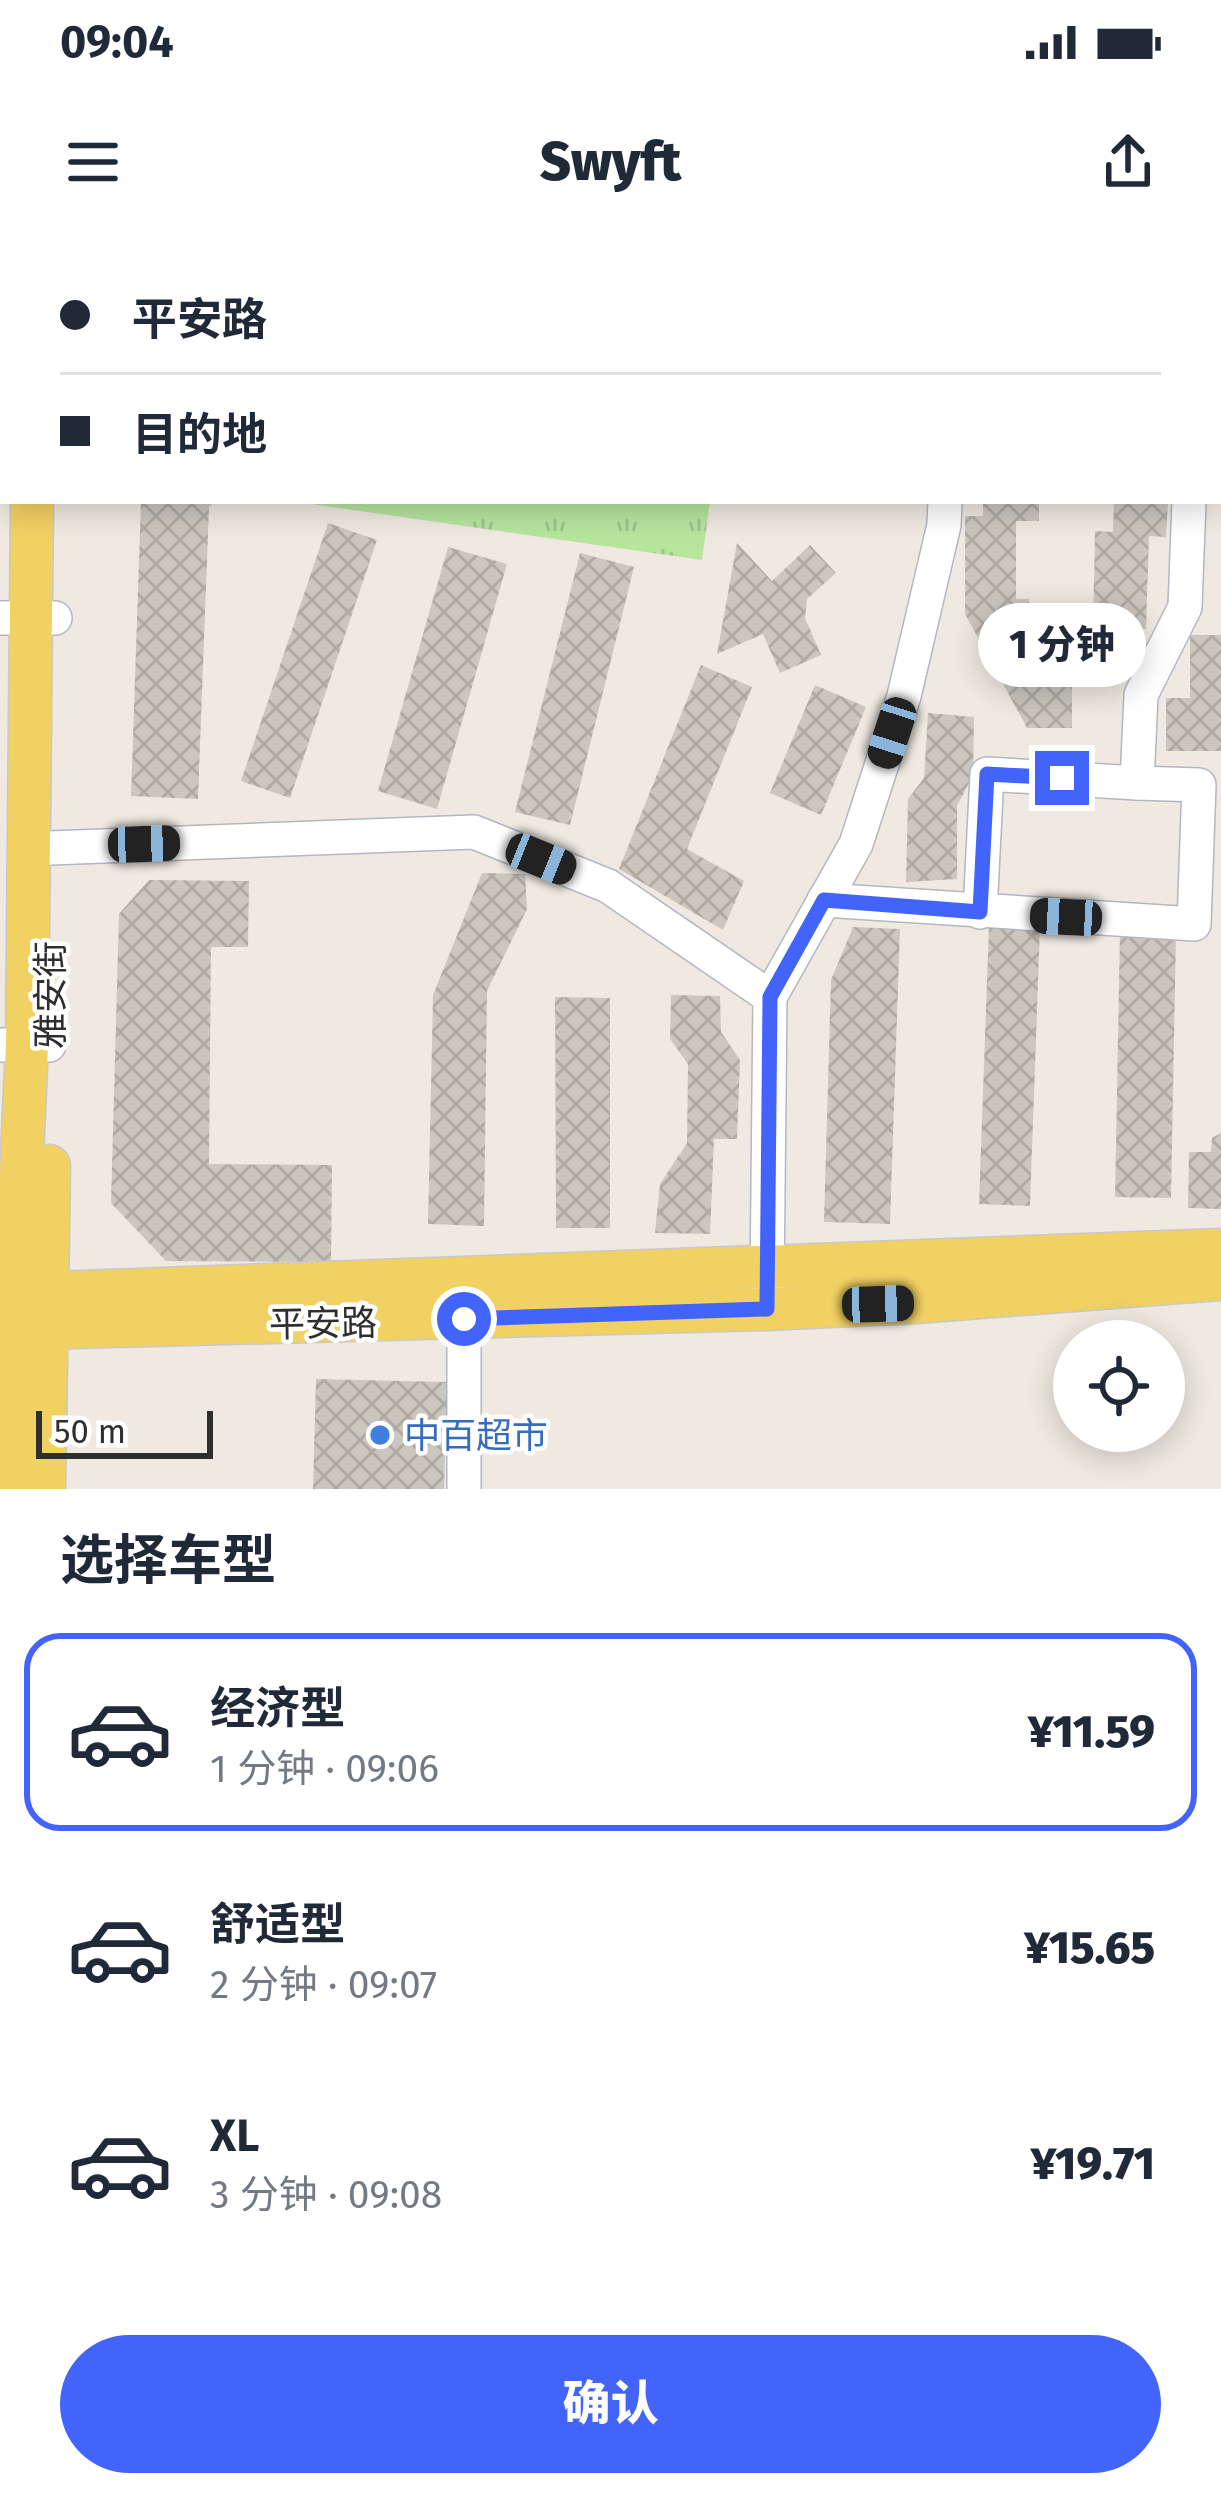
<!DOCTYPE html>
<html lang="zh">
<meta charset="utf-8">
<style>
:root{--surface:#fff;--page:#f2f2f3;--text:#1f2937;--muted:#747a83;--line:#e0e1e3;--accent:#4264fb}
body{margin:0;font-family:"Fira Sans","Noto Sans SC",sans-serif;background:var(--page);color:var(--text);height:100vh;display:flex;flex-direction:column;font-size:45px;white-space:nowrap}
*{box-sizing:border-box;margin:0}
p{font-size:39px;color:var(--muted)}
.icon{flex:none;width:66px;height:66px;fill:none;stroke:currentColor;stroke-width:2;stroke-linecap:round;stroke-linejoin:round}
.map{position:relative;height:1249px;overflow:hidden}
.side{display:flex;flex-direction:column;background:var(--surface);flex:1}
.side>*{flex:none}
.hud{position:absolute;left:0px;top:0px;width:1221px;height:264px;box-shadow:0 6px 30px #0003;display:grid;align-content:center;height:264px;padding:0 60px;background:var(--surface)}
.controls{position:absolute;left:1053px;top:1080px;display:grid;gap:24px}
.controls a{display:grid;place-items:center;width:132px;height:132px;border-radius:50%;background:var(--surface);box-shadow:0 6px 30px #0003;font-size:60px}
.scale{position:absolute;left:36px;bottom:30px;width:177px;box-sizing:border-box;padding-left:12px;border:6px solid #2e2e2e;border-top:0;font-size:33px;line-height:42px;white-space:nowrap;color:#2e2e2e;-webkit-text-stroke:9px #fff;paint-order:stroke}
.end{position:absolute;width:54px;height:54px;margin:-27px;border:15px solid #4264fb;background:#fff;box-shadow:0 0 0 6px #fff}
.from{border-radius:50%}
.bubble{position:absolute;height:84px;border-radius:42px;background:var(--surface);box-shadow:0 6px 30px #0003;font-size:39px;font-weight:800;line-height:84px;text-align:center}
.car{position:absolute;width:36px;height:72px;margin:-36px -18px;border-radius:15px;box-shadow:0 0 9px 3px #0007;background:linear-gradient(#222 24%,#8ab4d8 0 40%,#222 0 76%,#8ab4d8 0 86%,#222 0)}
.hud b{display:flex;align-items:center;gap:42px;height:114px;font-size:45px}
.hud b+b{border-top:3px solid var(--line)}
.hud i{width:30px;height:30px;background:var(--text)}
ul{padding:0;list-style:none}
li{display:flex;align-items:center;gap:36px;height:198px;margin:0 24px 18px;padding:0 36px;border:6px solid transparent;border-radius:36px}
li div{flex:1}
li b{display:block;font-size:45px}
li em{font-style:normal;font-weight:800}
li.current{border-color:var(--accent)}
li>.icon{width:108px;height:108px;stroke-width:1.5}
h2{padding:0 60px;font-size:54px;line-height:144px}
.button{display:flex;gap:24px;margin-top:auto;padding:24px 60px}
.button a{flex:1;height:138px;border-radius:72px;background:var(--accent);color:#fff;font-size:48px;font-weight:800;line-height:138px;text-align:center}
.status{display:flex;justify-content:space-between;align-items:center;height:84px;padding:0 60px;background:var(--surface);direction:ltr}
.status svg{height:33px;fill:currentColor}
header{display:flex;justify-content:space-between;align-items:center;height:156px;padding:0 60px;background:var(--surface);font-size:54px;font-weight:800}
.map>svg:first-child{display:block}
.park{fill:url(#park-tufts)}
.building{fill:url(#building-cross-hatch)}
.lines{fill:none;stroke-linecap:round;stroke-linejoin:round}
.minor-casing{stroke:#b4b7c1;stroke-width:36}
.major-casing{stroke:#c9c9c9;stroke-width:45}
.minor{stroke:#fff;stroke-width:33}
.major{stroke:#f2d163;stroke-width:42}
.route{stroke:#4264fb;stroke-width:15}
.shop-dot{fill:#3f7fe0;stroke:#fff;stroke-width:4.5}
.labels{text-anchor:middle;stroke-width:9;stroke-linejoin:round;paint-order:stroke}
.street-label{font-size:36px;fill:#2e2e2e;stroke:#fff}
.shop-label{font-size:36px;fill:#366cbe;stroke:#fff;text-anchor:start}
</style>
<div class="status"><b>09:04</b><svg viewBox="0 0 49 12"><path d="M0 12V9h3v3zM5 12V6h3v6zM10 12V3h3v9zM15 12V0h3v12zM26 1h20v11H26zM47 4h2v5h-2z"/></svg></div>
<header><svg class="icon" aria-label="menu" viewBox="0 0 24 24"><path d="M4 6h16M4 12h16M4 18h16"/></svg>Swyft<svg class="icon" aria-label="share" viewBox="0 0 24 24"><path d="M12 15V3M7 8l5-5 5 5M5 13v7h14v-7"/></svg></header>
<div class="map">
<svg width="1221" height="1249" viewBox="0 0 1221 1249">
<defs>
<pattern id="park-tufts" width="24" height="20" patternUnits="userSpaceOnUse" patternTransform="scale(3)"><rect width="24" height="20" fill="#b6e59e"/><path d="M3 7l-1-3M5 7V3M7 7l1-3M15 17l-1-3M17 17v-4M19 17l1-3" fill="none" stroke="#9dc588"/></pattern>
<pattern id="building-cross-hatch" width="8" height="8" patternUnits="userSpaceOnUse" patternTransform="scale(3)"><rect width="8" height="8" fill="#cbc7bf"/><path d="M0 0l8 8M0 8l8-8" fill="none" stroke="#afaba4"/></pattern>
</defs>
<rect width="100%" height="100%" fill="#efe9e1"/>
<polygon class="park" points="290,261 710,261 702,320"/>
<g class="building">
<polygon points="141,261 216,261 209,267 198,559 131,556"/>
<polygon points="983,261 1039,261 1039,281 1016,281 1016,359 1029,359 1029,399 1045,398 1044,446 1072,446 1072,488 1027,488 965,374 965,276 983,276"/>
<polygon points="1114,261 1168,261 1166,297 1149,296 1146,389 1093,388 1095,291 1113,292"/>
<polygon points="328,283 377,300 290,558 241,541"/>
<polygon points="737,303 772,341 810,305 836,333 807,359 805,378 821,415 780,433 763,394 717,414"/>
<polygon points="448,307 507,324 437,569 378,551"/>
<polygon points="580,313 634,327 570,585 515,572"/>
<polygon points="1190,395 1221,395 1221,511 1166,511 1166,458 1190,458"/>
<polygon points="701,425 752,447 687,609 744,641 723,690 619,629"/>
<polygon points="815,445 866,467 821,575 770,553"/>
<polygon points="928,473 974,477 973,535 957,566 957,639 906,642 908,559 924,538"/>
<polygon points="482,633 525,634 527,669 487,751 484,986 428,984 433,755"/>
<polygon points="149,640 249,641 248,707 211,707 209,924 332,925 331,1022 166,1021 111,963 119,674"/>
<polygon points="989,685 1040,686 1030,966 979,964"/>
<polygon points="853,687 900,689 890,984 824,982 831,740"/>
<polygon points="1120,691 1176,692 1171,958 1115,957"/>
<polygon points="671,755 720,756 721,792 740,820 737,899 714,899 710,994 655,993 660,944 687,903 688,824 670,799"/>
<polygon points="555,757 610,758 610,988 556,988"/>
<polygon points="1221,893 1221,969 1188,968 1189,912 1211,912 1212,898"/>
<polygon points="316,1139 447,1142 444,1249 313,1249"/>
</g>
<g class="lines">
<defs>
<g id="minor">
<polyline points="951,0 952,3"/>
<polyline points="1193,3 1193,0"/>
<polyline points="1218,116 1221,116"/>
<polyline points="1218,157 1221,157"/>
<polyline points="0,378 55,378"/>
<polyline points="50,608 474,592 608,646 770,757"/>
<polyline points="824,660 1194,684 1199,545 1137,543"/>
<polyline points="980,672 987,534 1137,543 1141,455 1185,367 1189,261"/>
<polyline points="0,805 49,805"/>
<polyline points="767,1047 770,757 856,604 904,456 944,285 945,261"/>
<polyline points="464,1249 464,1079"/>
</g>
<g id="major">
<polyline points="61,3 61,0"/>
<polyline points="0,1055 1221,1010"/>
<polyline points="0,1089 767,1069 916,1062 1221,1039"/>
<polyline points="13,1249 14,1089 27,805 32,261"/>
<polyline points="44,1249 49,926"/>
</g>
</defs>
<use href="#minor" class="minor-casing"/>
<use href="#major" class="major-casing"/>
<use href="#minor" class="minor"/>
<use href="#major" class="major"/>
</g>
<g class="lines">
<polyline class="route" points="464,1079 767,1069 770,757 824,660 980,672 987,534 1062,538"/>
</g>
<circle class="shop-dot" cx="380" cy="1195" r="12"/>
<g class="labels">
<g class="street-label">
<text transform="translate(50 755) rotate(-90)" y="13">雅安街</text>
<text transform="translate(323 1083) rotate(-1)" y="13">平安路</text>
</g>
<g class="shop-label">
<text x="404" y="1208">中百超市</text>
</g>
</g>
</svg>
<div class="controls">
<a><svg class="icon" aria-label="locate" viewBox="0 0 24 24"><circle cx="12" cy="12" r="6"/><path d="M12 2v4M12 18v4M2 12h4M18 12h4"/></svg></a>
</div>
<div class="scale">50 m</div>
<i class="end from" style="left:464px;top:1079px"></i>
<i class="end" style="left:1062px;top:538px"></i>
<div class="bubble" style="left:978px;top:363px;width:168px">1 分钟</div>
<i class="car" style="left:892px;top:493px;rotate:198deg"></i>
<i class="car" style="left:144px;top:604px;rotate:88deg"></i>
<i class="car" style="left:541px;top:619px;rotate:112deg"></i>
<i class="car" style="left:1066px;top:677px;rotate:273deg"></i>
<i class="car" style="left:878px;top:1064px;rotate:88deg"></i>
<div class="hud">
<b><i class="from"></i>平安路</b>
<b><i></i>目的地</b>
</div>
</div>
<section class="side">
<h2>选择车型</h2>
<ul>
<li class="current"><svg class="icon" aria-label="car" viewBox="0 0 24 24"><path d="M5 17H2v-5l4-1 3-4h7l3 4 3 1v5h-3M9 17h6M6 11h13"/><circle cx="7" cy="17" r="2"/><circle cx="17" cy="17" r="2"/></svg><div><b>经济型</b><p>1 分钟 · 09:06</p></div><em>¥11.59</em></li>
<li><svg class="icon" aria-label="car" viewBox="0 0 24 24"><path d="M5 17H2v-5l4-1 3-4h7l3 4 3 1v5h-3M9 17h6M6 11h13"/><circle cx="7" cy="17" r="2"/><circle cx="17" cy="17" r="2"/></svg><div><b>舒适型</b><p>2 分钟 · 09:07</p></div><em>¥15.65</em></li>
<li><svg class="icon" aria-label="car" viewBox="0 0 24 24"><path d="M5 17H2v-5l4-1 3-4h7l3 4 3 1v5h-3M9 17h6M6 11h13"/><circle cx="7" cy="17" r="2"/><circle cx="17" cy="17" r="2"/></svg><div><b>XL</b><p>3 分钟 · 09:08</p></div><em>¥19.71</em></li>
</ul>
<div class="button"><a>确认</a></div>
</section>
